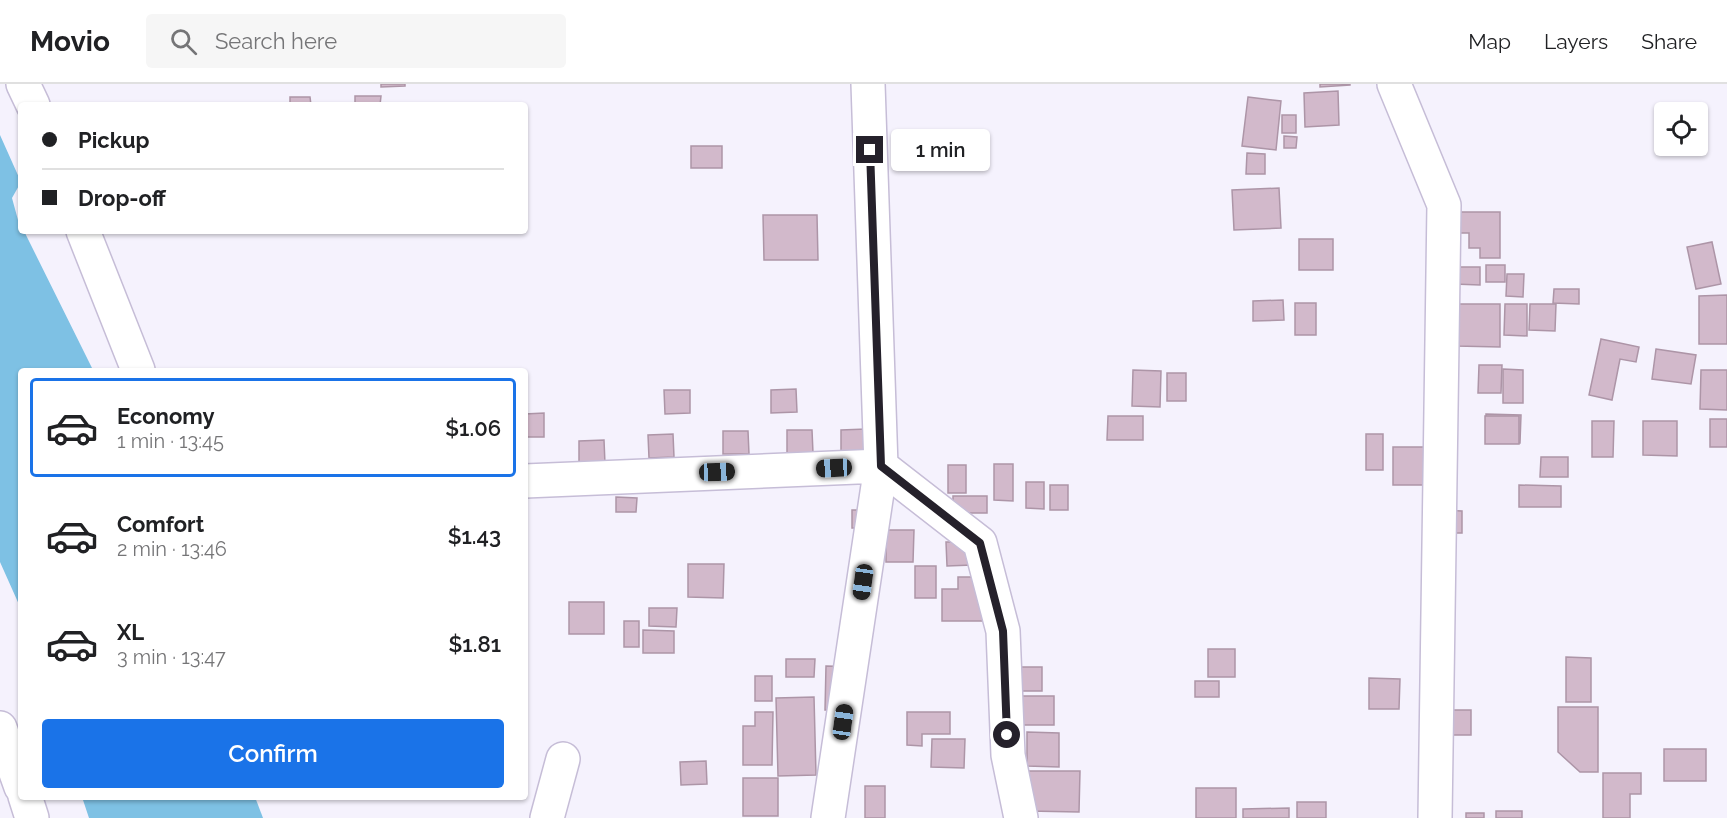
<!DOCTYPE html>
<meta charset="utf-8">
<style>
:root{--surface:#fff;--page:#f6f6f6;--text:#202124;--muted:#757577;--line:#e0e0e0;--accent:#1a73e8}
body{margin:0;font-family:Raleway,sans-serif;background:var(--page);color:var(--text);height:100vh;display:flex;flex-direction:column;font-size:22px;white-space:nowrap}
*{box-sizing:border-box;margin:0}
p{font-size:20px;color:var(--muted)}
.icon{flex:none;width:33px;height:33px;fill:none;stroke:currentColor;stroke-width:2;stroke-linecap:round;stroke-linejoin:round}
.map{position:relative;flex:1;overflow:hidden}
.panel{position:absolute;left:18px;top:284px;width:510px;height:432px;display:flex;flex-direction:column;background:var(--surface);border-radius:6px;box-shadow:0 2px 4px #0004}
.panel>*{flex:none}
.guide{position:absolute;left:18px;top:18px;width:510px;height:132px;border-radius:6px;box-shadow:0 2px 4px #0004;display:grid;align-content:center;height:132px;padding:0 24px;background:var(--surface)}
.fabs{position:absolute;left:1654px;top:18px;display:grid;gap:12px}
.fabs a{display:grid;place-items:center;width:54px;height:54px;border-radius:6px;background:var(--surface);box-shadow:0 2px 4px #0004;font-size:30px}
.end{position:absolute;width:27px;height:27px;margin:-14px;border:8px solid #25212b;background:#fff;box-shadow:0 0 0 3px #fff}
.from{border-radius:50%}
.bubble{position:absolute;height:42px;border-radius:6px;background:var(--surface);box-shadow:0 2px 4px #0004;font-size:20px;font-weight:600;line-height:42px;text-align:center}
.car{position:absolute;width:18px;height:36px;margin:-18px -9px;border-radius:8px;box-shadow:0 0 4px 2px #0007;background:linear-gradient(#222 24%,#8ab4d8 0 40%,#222 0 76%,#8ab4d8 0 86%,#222 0)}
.guide b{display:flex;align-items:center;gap:21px;height:57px;font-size:22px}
.guide b+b{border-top:2px solid var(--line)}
.guide i{width:15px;height:15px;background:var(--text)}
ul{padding:10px 0 0;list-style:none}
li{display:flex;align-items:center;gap:18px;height:99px;margin:0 12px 9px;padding:0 12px;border:3px solid transparent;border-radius:6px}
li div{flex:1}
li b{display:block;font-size:22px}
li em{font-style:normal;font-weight:600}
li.current{border-color:var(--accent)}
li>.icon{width:54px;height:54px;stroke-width:1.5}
.action{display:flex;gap:12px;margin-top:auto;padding:12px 24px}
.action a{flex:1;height:69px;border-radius:6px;background:var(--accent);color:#fff;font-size:24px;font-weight:600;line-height:69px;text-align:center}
header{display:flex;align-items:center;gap:36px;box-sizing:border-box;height:84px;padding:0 30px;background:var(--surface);border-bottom:2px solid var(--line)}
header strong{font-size:28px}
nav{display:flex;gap:33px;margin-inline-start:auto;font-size:21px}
.search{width:420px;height:54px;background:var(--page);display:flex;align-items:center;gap:15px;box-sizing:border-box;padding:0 21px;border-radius:6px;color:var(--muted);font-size:22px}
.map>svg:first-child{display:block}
.water{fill:#7ec1e4}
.building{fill:#d2b9cb;stroke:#ad95a7;stroke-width:1.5}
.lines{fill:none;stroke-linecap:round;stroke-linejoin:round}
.street-casing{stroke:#c6bdd7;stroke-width:36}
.street{stroke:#fff;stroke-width:33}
.route{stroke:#25212b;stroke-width:8}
</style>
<header>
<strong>Movio</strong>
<div class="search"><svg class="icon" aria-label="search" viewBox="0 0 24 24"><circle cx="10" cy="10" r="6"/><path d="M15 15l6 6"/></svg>Search here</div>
<nav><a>Map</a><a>Layers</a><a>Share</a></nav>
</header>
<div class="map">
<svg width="1727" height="734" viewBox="0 0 1727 734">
<rect width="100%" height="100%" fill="#f5f2fd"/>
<g class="water">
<polygon points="0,51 21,98 12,114 21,147 24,147 93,286 21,286 21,525 0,478"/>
<polygon points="82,713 255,713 263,734 89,734"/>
</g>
<g class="building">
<polygon points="381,0 405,0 405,2 381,3"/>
<polygon points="1320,0 1350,0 1350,1 1320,3"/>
<polygon points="1338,7 1339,41 1305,43 1304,9"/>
<polygon points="355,12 381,12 380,21 355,21"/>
<polygon points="290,13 310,13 311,21 290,21"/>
<polygon points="1248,13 1281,17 1276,66 1242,62"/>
<rect x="1282" y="31" width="14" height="18"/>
<polygon points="1284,52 1297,53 1296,64 1284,64"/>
<rect x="691" y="62" width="31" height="22"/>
<polygon points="1247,69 1265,70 1265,90 1246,90"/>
<polygon points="1279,104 1281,144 1234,146 1232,106"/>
<polygon points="1457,128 1500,128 1500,174 1480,174 1480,164 1469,164 1469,149 1457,149"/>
<polygon points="763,131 817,131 818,176 764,176"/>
<rect x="1299" y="155" width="34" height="31"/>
<polygon points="1712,158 1721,200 1696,205 1687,163"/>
<rect x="1486" y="181" width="19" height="17"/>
<polygon points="1455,183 1480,183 1480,201 1454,200"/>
<polygon points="1507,190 1524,190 1523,213 1506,212"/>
<polygon points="1554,205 1579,205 1579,220 1553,219"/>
<polygon points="1727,211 1727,260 1699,260 1699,212"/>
<polygon points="1283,216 1284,236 1253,237 1253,217"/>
<rect x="1295" y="219" width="21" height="32"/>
<polygon points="1456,220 1500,220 1500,263 1456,262"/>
<polygon points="1505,220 1527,220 1527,252 1504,251"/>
<polygon points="1530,220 1556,220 1555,247 1529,246"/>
<polygon points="1601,255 1639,263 1636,278 1620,275 1612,316 1589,311"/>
<polygon points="1656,265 1696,271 1691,300 1652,295"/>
<polygon points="1479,281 1502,281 1501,309 1478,309"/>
<polygon points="1503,285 1523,286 1523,319 1503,319"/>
<polygon points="1133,286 1161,287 1160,323 1132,322"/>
<polygon points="1701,286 1727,286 1727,326 1700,325"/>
<rect x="1167" y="289" width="19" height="28"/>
<polygon points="796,305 797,328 771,329 771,306"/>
<polygon points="664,306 690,306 690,329 665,330"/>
<polygon points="544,329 544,353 525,353 525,330"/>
<polygon points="1486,330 1521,331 1520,359 1486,358"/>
<polygon points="1108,332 1143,332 1143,356 1107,356"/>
<rect x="1485" y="332" width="34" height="28"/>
<rect x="1710" y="335" width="17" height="28"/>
<polygon points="1592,337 1614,337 1613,373 1592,373"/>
<polygon points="1643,337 1677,337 1677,372 1643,371"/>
<polygon points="866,345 867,369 841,369 841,346"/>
<polygon points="787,346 812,346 813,369 787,370"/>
<polygon points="723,347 748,347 749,370 723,370"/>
<polygon points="673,350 674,373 649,374 648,351"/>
<rect x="1366" y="350" width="17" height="36"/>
<polygon points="604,356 605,380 579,381 579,357"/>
<rect x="1393" y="363" width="37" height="38"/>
<polygon points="1541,373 1568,373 1568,393 1540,393"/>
<polygon points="994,380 1013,380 1013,417 994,416"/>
<rect x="948" y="381" width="18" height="28"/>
<polygon points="1026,398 1044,398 1044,425 1026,424"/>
<rect x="1050" y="401" width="18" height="25"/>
<polygon points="1519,401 1561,402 1561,423 1519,423"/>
<rect x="953" y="412" width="34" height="17"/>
<polygon points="616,413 637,414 636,428 616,428"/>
<rect x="852" y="426" width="31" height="18"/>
<polygon points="1438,426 1462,427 1462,449 1438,449"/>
<polygon points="886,446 914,446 913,478 886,478"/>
<polygon points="946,458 971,458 972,481 947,482"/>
<polygon points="688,480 724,480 723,514 688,513"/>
<rect x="915" y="482" width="21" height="32"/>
<polygon points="958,493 986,493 985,537 942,537 942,505 958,505"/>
<rect x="569" y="518" width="35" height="32"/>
<polygon points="649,524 677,524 676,543 649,542"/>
<rect x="624" y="537" width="15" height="26"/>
<polygon points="643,546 674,547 674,569 643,569"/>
<rect x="1208" y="565" width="27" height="28"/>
<polygon points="1566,573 1591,574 1591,618 1566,618"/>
<polygon points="786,575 815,575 814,593 786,593"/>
<polygon points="826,582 861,583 861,626 825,626"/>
<rect x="1015" y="583" width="27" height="24"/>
<rect x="755" y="592" width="17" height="25"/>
<polygon points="1369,594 1400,595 1399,625 1369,625"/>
<rect x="1195" y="597" width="24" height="16"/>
<rect x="1022" y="612" width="32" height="29"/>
<polygon points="814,613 816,691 778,692 776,614"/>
<polygon points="1558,623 1598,623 1598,688 1580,688 1558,668"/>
<rect x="1435" y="626" width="36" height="25"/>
<polygon points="755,628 773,628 772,681 743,681 743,642 755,642"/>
<polygon points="907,628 950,628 950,650 922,650 922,662 907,661"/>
<polygon points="1027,648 1059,649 1059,683 1027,682"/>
<polygon points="932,655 965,655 964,684 931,683"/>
<rect x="1664" y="665" width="42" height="32"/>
<polygon points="706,677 707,700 681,701 680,678"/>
<polygon points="1028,687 1080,687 1079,728 1028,727"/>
<polygon points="1603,689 1641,689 1641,710 1630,710 1630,734 1603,734"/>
<rect x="743" y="694" width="35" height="38"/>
<rect x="865" y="702" width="20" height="32"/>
<rect x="1196" y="704" width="40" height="30"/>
<rect x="1297" y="718" width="29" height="16"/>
<polygon points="1289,724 1289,734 1243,734 1243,725"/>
<rect x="1496" y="727" width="26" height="7"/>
<rect x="1466" y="729" width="18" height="5"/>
</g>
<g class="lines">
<defs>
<g id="street">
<polyline points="23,0 33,21"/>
<polyline points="868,0 881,382 980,459 1003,547 1008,671 1021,734"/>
<polyline points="1394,0 1444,121 1435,734"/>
<polyline points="83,147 138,286"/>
<polyline points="525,397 881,382 828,734"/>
<polyline points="0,644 21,703"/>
<polyline points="25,712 32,734"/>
<polyline points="547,734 563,675"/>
</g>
</defs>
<use href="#street" class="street-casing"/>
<use href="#street" class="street"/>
</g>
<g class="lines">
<polyline class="route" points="870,66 881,382 980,459 1003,547 1007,651"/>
</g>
</svg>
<div class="fabs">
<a><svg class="icon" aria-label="locate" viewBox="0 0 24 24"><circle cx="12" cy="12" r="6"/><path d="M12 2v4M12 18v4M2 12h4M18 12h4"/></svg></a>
</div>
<i class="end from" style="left:1007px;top:651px"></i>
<i class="end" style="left:870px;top:66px"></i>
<div class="bubble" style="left:891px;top:45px;width:99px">1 min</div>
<i class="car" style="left:834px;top:384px;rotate:267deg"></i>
<i class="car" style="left:717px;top:388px;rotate:88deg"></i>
<i class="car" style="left:863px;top:498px;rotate:188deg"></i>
<i class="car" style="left:843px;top:638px;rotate:8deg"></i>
<div class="guide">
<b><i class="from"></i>Pickup</b>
<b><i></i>Drop-off</b>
</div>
<section class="panel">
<ul>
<li class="current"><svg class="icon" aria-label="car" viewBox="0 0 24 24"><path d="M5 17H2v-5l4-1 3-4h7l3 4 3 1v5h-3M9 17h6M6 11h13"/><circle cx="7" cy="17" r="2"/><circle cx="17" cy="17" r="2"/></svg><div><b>Economy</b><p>1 min · 13:45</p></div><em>$1.06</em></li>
<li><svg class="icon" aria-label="car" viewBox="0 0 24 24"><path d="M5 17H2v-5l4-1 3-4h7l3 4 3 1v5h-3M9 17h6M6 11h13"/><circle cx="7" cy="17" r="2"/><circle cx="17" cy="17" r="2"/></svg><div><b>Comfort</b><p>2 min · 13:46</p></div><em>$1.43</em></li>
<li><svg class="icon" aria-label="car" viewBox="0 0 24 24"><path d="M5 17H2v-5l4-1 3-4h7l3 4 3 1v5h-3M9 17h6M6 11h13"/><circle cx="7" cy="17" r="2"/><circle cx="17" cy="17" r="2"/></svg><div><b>XL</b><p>3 min · 13:47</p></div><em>$1.81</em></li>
</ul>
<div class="action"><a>Confirm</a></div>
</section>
</div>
